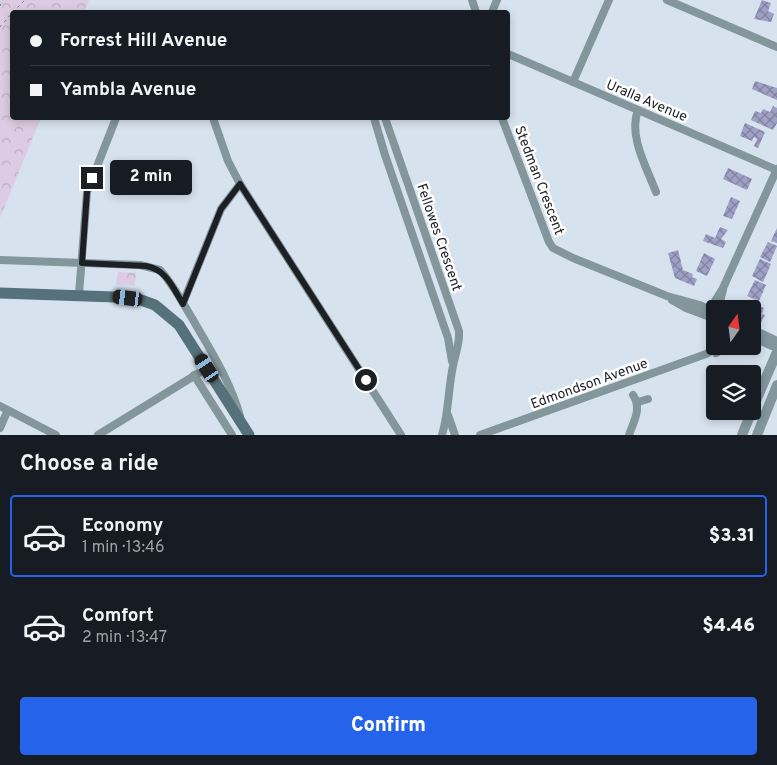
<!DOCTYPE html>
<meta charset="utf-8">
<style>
:root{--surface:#171b24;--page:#242831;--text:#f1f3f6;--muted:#9ea1a6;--line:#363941;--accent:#2563eb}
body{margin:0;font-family:Overpass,sans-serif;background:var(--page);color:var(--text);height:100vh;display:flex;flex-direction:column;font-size:19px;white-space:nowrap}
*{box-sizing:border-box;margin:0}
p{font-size:16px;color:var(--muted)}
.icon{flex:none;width:28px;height:28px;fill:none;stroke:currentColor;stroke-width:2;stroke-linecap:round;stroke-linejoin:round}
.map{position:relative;height:435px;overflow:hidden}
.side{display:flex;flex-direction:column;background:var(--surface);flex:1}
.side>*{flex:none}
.banner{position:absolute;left:10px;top:10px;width:500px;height:110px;border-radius:5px;box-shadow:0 2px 8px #0003;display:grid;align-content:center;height:110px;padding:0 20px;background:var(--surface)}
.needle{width:32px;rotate:14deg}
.tools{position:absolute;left:706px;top:300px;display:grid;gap:10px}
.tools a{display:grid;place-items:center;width:55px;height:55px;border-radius:5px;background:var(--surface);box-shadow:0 2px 8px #0003;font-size:25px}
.end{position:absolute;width:22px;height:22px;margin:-11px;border:6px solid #1c2025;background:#fff;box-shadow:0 0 0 2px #fff}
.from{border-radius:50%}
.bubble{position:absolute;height:35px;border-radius:5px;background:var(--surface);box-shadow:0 2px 8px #0003;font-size:16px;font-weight:800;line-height:35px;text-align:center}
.car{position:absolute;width:15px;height:30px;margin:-15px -8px;border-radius:6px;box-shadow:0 0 4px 1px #0007;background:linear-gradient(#222 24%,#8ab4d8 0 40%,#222 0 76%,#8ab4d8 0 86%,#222 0)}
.banner b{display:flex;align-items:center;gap:18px;height:48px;font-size:19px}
.banner b+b{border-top:1px solid var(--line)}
.banner i{width:12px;height:12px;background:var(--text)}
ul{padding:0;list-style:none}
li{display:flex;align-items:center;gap:15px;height:82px;margin:0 10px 8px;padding:0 10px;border:2px solid transparent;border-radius:5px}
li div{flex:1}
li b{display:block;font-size:19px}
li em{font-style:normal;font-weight:800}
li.current{border-color:var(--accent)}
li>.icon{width:45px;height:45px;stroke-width:1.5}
h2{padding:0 20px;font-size:22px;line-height:60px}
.primary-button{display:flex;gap:10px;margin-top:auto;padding:10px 20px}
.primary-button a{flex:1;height:58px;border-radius:5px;background:var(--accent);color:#fff;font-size:20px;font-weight:800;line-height:58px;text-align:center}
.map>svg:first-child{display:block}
.park{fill:url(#park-crowns)}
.building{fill:url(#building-cross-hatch)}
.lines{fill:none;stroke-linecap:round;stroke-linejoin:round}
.path{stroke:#757c85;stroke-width:1;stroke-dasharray:2.5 4;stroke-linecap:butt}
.minor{stroke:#82969c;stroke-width:8}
.tertiary{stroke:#82969c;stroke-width:10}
.secondary{stroke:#55727b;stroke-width:11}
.route{stroke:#1c2025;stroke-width:6}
.labels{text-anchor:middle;stroke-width:5;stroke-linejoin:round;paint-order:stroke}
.street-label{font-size:14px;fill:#1c2025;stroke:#fff}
</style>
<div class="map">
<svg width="777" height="435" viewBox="0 0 777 435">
<defs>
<pattern id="park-crowns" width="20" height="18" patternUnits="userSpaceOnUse" patternTransform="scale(1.25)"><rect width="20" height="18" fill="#dccbe2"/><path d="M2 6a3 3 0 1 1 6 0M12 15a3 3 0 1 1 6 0" fill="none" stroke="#bcaec2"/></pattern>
<pattern id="building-cross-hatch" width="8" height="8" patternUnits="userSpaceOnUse" patternTransform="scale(1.25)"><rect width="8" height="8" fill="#9fa0c5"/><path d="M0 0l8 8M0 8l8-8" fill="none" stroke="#8182a0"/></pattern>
</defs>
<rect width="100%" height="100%" fill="#d7e2ef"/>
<g class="park">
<polygon points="0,0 89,0 84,12 12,12 12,118 41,118 0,218"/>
<polygon points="118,272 136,273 135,286 116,284"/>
</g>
<g class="building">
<polygon points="762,0 771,3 768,11 774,14 771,22 754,19"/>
<polygon points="755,81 777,88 777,100 752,89"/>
<polygon points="773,106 777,108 777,123 773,130 751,120 755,111 761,113 763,109 770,112"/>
<polygon points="745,123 765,132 758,148 754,146 757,139 754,137 752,141 740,136"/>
<polygon points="728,168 752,179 747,190 723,179"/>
<polygon points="731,197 740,201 732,219 723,216"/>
<polygon points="720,227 728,230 721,239 726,242 723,248 703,241 706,234 715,238"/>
<polygon points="777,228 777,243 771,241"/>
<polygon points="768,242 777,246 770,262 760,257"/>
<polygon points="678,250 683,270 693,274 692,277 697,279 694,286 675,278 668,253"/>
<polygon points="704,253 715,259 707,276 696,271"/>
<polygon points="760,259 771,264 763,282 752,276"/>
<polygon points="755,280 766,285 759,301 747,296"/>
<polygon points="755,304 764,308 762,314 765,315 760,324 752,321"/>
</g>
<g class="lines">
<g class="path">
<polyline points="0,6 3,0"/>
<polyline points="13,12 25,0"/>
<polyline points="0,27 12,13"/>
</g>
<g class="minor">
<polyline points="472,0 476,12"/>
<polyline points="667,0 777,47"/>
<polyline points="492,12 497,0"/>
<polyline points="508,54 777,170"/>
<polyline points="573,82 609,0"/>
<path d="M638,110C628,136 647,168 656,192"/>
<polyline points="213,118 228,161 240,184 401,435"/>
<polyline points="374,118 385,155 448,338 452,361"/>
<path d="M385,118L459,331C460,344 455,354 453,366C448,389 449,412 442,435"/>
<polyline points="502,118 549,242 553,248 573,258 667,296 700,305 715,312"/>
<path d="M0,260L140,265L160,270C173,284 182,302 192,318C210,350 230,380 240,416"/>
<polyline points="79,294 87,192 116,118"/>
<polyline points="672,300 686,308 715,319"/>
<polyline points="183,303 221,209 240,184"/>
<polyline points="718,309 723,290"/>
<polyline points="710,316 710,309 723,288 777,169"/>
<polyline points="752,329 777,341"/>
<polyline points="752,337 772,346 777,346"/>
<polyline points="716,353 729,346"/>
<polyline points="194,375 232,435"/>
<polyline points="638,402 648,399"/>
<polyline points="0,406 56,435"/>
<polyline points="448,415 455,435"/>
<polyline points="0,428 7,412"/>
<polyline points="98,435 207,368"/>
<polyline points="480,435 706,354 721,346"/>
<path d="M629,435C634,421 642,408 633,395"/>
</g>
<g class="tertiary">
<polyline points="752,410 777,352"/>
<polyline points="742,435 752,411"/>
<polyline points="757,435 777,385"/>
</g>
<polyline class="secondary" points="0,293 115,297 141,300 155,305 179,325 249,435"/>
</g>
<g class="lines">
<path class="route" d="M92,178L87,192L82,263L146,266C166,269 173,288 183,304L221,209L240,184L366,380"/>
</g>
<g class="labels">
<g class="street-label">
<text transform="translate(647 100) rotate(23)" y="5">Uralla Avenue</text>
<text transform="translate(540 180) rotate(69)" y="5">Stedman Crescent</text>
<text transform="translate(440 237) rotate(71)" y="5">Fellowes Crescent</text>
<text transform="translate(589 383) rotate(-20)" y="5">Edmondson Avenue</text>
</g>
</g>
</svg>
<div class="tools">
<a><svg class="needle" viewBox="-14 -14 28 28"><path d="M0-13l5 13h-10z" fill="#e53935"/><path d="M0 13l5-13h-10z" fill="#9ea1a6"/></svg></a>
<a><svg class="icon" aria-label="layers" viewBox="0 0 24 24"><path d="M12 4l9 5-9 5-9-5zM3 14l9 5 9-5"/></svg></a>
</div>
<i class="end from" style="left:366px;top:380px"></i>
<i class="end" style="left:92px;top:178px"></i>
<div class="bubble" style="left:110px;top:160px;width:82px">2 min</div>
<i class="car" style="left:128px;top:298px;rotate:277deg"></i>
<i class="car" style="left:207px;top:368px;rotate:327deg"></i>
<div class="banner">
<b><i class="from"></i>Forrest Hill Avenue</b>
<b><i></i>Yambla Avenue</b>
</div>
</div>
<section class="side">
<h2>Choose a ride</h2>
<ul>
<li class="current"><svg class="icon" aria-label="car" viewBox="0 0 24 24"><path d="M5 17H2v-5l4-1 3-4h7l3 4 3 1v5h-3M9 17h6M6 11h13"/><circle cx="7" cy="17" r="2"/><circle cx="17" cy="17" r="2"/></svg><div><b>Economy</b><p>1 min · 13:46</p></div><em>$3.31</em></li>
<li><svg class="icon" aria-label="car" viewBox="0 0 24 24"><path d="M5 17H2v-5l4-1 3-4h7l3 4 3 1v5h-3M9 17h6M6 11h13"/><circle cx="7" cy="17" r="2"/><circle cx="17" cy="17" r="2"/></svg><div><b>Comfort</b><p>2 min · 13:47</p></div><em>$4.46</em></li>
</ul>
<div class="primary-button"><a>Confirm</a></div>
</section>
